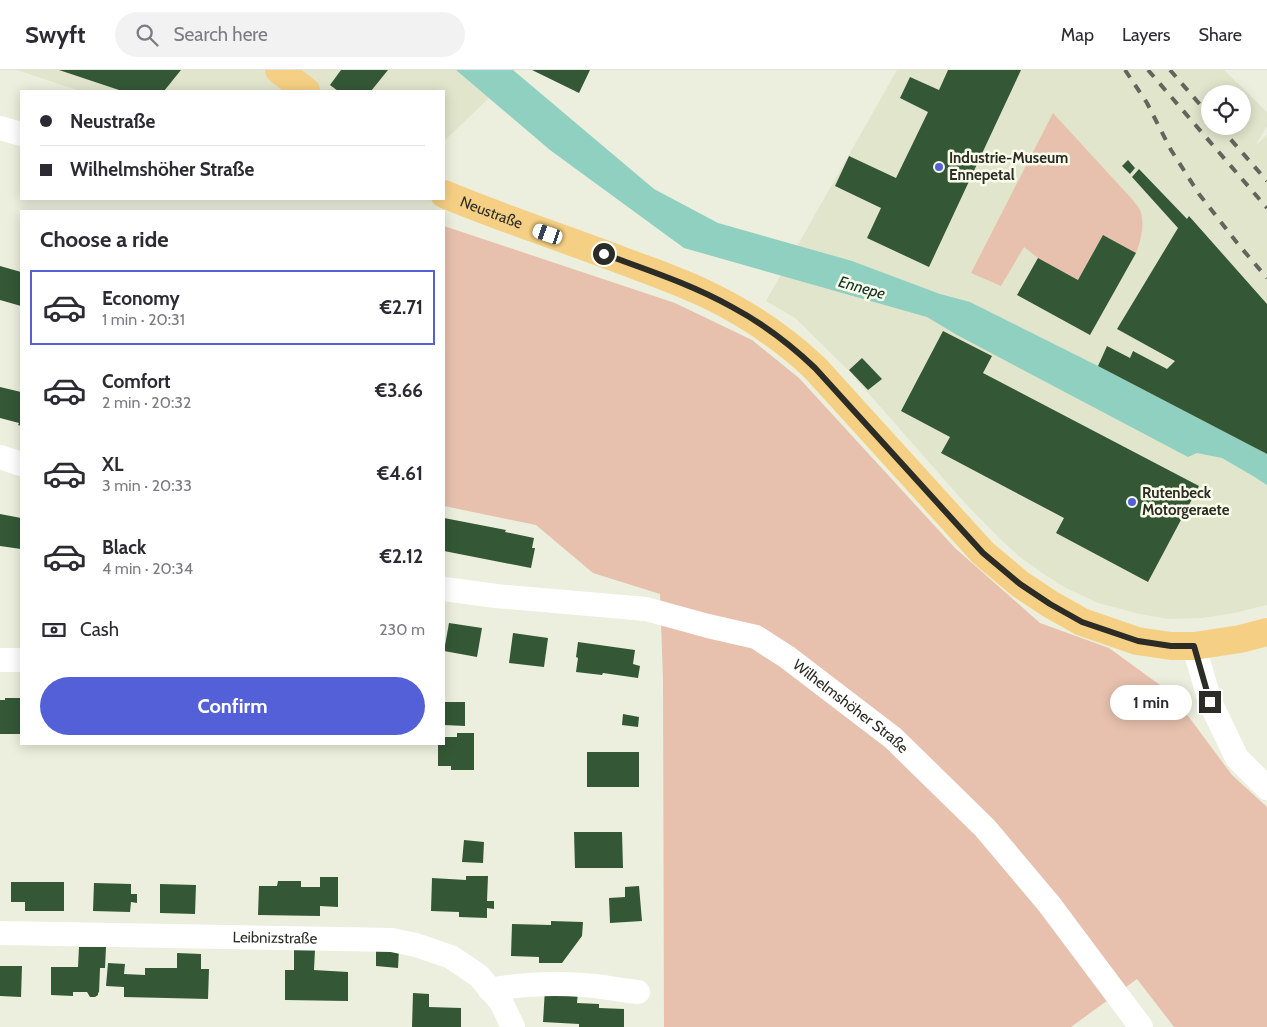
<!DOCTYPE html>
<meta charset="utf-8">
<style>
:root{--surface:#fff;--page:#f2f2f3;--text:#2b2b33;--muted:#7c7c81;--line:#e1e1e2;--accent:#5460d7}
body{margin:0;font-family:Cabin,sans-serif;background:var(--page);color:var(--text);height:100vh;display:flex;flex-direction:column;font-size:19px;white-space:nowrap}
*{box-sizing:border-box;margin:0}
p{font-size:16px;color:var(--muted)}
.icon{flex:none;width:28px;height:28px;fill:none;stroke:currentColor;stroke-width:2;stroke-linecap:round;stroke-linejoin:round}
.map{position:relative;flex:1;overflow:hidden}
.side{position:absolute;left:20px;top:140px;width:425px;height:535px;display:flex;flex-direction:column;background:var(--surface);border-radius:0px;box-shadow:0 2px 12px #0003}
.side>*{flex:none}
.top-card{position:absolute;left:20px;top:20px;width:425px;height:110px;border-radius:0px;box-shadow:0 2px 12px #0003;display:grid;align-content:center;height:110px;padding:0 20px;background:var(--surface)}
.tools{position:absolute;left:1201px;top:15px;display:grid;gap:10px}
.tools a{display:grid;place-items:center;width:50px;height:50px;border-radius:50%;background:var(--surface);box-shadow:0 2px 12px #0003;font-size:25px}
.end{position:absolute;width:22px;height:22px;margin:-11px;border:6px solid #2c2c26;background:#fff;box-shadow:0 0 0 2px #fff}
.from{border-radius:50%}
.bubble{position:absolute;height:35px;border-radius:18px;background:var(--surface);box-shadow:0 2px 12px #0003;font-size:16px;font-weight:700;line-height:35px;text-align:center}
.car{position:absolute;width:15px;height:30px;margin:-15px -8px;border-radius:6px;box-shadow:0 0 4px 1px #0007;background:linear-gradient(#fff 24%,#345 0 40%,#fff 0 76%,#345 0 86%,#fff 0)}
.top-card b{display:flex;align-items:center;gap:18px;height:48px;font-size:19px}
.top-card b+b{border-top:1px solid var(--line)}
.top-card i{width:12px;height:12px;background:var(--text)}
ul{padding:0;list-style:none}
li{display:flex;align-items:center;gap:15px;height:75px;margin:0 10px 8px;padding:0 10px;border:2px solid transparent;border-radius:0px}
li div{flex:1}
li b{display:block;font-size:19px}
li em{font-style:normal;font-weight:700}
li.active{border-color:var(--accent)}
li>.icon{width:45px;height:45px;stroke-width:1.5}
h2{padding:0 20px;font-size:22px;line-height:60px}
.pay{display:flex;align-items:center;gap:12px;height:55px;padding:0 20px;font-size:19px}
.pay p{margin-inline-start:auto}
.cta{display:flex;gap:10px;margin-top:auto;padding:10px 20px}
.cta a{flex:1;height:58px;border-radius:30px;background:var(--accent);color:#fff;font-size:20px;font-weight:700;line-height:58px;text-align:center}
header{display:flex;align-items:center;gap:30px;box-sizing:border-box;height:70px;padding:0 25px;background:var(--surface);border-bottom:1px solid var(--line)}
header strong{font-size:24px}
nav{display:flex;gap:28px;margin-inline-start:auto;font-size:18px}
.search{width:350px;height:45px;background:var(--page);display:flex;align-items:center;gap:12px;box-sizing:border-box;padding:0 18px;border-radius:28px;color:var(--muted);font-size:19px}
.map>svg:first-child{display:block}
.built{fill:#e1e5cc;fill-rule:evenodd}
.green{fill:#e7c1ae}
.water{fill:#8fd0c0}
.building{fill:#345836}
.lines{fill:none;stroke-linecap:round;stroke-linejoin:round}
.minor{stroke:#fff;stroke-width:24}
.major{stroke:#f5d084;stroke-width:28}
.rail{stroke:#63645b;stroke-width:4;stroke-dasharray:9 9;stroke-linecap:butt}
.route{stroke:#2c2c26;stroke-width:6}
.poi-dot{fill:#5460d7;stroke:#fafcea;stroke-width:2}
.labels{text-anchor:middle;stroke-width:5;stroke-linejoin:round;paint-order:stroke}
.poi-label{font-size:15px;font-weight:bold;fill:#2c2c26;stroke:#fafcea;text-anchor:start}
.street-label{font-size:15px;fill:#2c2c26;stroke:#fafcea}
.water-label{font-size:16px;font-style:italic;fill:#0f2f29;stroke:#fafcea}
</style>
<header>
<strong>Swyft</strong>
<div class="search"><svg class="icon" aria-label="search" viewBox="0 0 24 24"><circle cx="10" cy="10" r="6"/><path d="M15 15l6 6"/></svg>Search here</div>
<nav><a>Map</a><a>Layers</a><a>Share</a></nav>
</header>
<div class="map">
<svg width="1267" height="957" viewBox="0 0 1267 957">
<rect width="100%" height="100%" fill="#ecefdd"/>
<g class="built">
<polygon points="17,0 456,0 489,28 444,71 444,21 80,21"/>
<path d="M897,0H1224L1267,42V56L1255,76L1267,65V535L1234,543L1202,548L1168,549L1140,544L1098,533L1066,518L1042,503L1020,487L999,468L964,432L848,300L795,248L766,231ZM1210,24H1242V56H1210Z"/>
</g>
<g class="green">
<path d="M1053,43L1131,128C1134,132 1137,135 1139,138C1146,151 1141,171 1136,183L1103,165L1078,210L1038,188L1024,177L1001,216L971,203Z"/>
<polygon points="444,156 675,233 752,270 799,308 955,478 1040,553 1109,578 1171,623 1232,705 1267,737 1267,957 1174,957 1137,909 1071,957 664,957 663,610 660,524 593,503 536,455 444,436"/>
</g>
<polygon class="water" points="456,0 513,0 654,119 718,153 852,191 940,224 970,232 1098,296 1267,384 1267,415 1253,406 1222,388 1197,383 1188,387 957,265 927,247 684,178 550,80"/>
<g class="building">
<polygon points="59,0 181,0 164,21 122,21"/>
<polygon points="341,0 388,0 371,21 338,21 330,15"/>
<polygon points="532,0 590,0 579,23"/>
<polygon points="948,0 1021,0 929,197 867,168 881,138 835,116 849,86 896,108 928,42 900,28 910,7 939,20"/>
<polygon points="1128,90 1135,98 1130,104 1122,96"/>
<polygon points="1139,99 1187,149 1189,146 1267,234 1267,384 1098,296 1107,276 1130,288 1133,281 1167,299 1175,291 1117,259 1178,158 1132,107"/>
<polygon points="1103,165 1136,183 1090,265 1017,225 1038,188 1078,210"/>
<polygon points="0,196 21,202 21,236 0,230"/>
<polygon points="943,261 992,286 983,303 1199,416 1148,512 1056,463 1064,448 941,383 950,367 901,341"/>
<polygon points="862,288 882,309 868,320 849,300"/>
<polygon points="0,317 21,322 21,356 18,355 19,353 0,348"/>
<polygon points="0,444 21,448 21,479 0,476"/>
<polygon points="444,448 506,460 505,462 534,468 532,478 535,478 531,498 444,481"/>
<polygon points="449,553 482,558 477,587 444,581"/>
<polygon points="513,563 548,568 544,597 509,593"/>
<polygon points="578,572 635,580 633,594 640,596 638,608 603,603 602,605 576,602 578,588 576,587"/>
<polygon points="5,628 21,628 21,664 0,664 0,630 5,630"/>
<polygon points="444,632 465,632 465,656 444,655"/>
<polygon points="623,644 639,647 638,657 622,655"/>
<polygon points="457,663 474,663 474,700 451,700 451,696 438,696 438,674 444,674 444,667 457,667"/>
<rect x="587" y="682" width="52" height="35"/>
<polygon points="574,762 622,762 623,798 575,798"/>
<polygon points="464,770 484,772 483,793 462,792"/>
<polygon points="466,806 488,806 487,831 494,831 494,839 487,838 487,848 459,847 459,842 431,841 432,808 466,810"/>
<polygon points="320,807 338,807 338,837 320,836 320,846 258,845 259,816 277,816 278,811 301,811 301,817 320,817"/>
<polygon points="11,812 64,812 64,841 25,841 25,832 11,832"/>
<polygon points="94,813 131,814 131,824 137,824 137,833 131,832 130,842 93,841"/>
<polygon points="160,814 196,815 195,844 160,843"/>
<polygon points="639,816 642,851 610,853 609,828 625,827 625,817"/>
<polygon points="551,851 583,852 582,866 562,893 539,893 539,887 511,886 512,854 551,855"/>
<polygon points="79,877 106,877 105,898 100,898 99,923 98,922 98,925 95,927 90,927 87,922 73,922 73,926 51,925 51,897 78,897"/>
<polygon points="376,879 399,879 398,898 376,896"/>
<polygon points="294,880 315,880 314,900 348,902 348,931 285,930 285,900 294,900"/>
<polygon points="177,883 201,884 201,899 209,899 208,929 124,927 124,917 106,916 108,893 125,894 124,904 145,905 145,898 177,898"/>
<polygon points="0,896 22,896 21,927 0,926"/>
<polygon points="545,919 578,921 577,933 599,934 599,938 624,939 624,957 579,957 579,954 543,952"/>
<polygon points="413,923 429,924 429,937 461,938 461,957 412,957"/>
</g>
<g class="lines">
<g class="minor">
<polyline points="0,58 21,64"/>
<polyline points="0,387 21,394"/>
<path id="s1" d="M444,519L496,526L646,539L708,556L756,567L787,587L893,668L985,758L1049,834L1141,957"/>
<polyline points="1194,576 1210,632 1237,688 1267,718"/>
<polyline points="0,590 21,590"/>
<path id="s2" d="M0,863L392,870L416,875L451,887L479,906L501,932L513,957"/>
<path d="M490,920C521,914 553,913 583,915C601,916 620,920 638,922"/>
</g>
<g class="major">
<polyline points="279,0 306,21"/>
<path id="s3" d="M444,124C501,148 560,167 618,189C647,200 677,210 706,224C746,243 783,268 815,298L983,483L1020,514L1050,534L1082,552L1137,571L1171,576H1194L1240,569L1267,562"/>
</g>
<g class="rail">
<polyline points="1125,0 1147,33 1171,80 1199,124 1238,174 1267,208"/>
<polyline points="1148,0 1267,138"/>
<polyline points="1170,0 1210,46"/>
<polyline points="1219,56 1267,111"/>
</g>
</g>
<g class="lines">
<path class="route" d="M604,184C647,200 691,214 732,237C762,253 790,274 815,298L983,483L1020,514L1050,534L1082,552L1138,571L1171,576H1194L1210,632"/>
</g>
<g class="poi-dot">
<circle cx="939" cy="97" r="5"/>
<circle cx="1132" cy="432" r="5"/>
</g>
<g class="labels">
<g class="poi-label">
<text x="949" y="93">Industrie-Museum<tspan x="949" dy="17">Ennepetal</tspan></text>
<text x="1142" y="428">Rutenbeck<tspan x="1142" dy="17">Motorgeraete</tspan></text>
</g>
<g class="street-label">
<text dy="5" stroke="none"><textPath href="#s3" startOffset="51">Neustraße</textPath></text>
<text dy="5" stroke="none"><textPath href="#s1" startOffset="434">Wilhelmshöher Straße</textPath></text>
<text dy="5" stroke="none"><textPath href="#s2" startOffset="275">Leibnizstraße</textPath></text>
</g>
<g class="water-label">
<text transform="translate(862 217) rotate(16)" y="6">Ennepe</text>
</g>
</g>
</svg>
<div class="tools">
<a><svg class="icon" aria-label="locate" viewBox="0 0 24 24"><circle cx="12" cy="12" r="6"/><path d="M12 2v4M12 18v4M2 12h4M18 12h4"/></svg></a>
</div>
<i class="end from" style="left:604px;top:184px"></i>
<i class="end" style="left:1210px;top:632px"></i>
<div class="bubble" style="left:1110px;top:615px;width:82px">1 min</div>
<i class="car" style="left:548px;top:164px;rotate:289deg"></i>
<div class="top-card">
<b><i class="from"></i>Neustraße</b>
<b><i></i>Wilhelmshöher Straße</b>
</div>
<section class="side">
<h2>Choose a ride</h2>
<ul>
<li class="active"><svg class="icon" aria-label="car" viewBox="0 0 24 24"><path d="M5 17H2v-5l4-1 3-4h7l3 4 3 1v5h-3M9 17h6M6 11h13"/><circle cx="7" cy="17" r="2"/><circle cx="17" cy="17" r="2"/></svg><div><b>Economy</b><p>1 min · 20:31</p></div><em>€2.71</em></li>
<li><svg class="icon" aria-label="car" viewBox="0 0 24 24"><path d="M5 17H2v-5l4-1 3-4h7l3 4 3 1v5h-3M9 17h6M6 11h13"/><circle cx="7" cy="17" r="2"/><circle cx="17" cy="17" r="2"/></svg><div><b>Comfort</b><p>2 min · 20:32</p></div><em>€3.66</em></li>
<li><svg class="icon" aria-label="car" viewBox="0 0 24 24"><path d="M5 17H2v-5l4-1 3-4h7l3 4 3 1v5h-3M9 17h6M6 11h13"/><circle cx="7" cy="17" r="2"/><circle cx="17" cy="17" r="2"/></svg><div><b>XL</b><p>3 min · 20:33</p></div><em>€4.61</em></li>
<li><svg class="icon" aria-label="car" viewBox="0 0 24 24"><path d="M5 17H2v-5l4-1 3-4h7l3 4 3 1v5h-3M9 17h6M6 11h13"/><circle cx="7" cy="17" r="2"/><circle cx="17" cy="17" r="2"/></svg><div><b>Black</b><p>4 min · 20:34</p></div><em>€2.12</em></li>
</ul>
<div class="pay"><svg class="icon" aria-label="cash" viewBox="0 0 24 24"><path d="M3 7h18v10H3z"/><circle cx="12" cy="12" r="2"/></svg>Cash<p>230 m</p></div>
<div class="cta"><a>Confirm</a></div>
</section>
</div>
